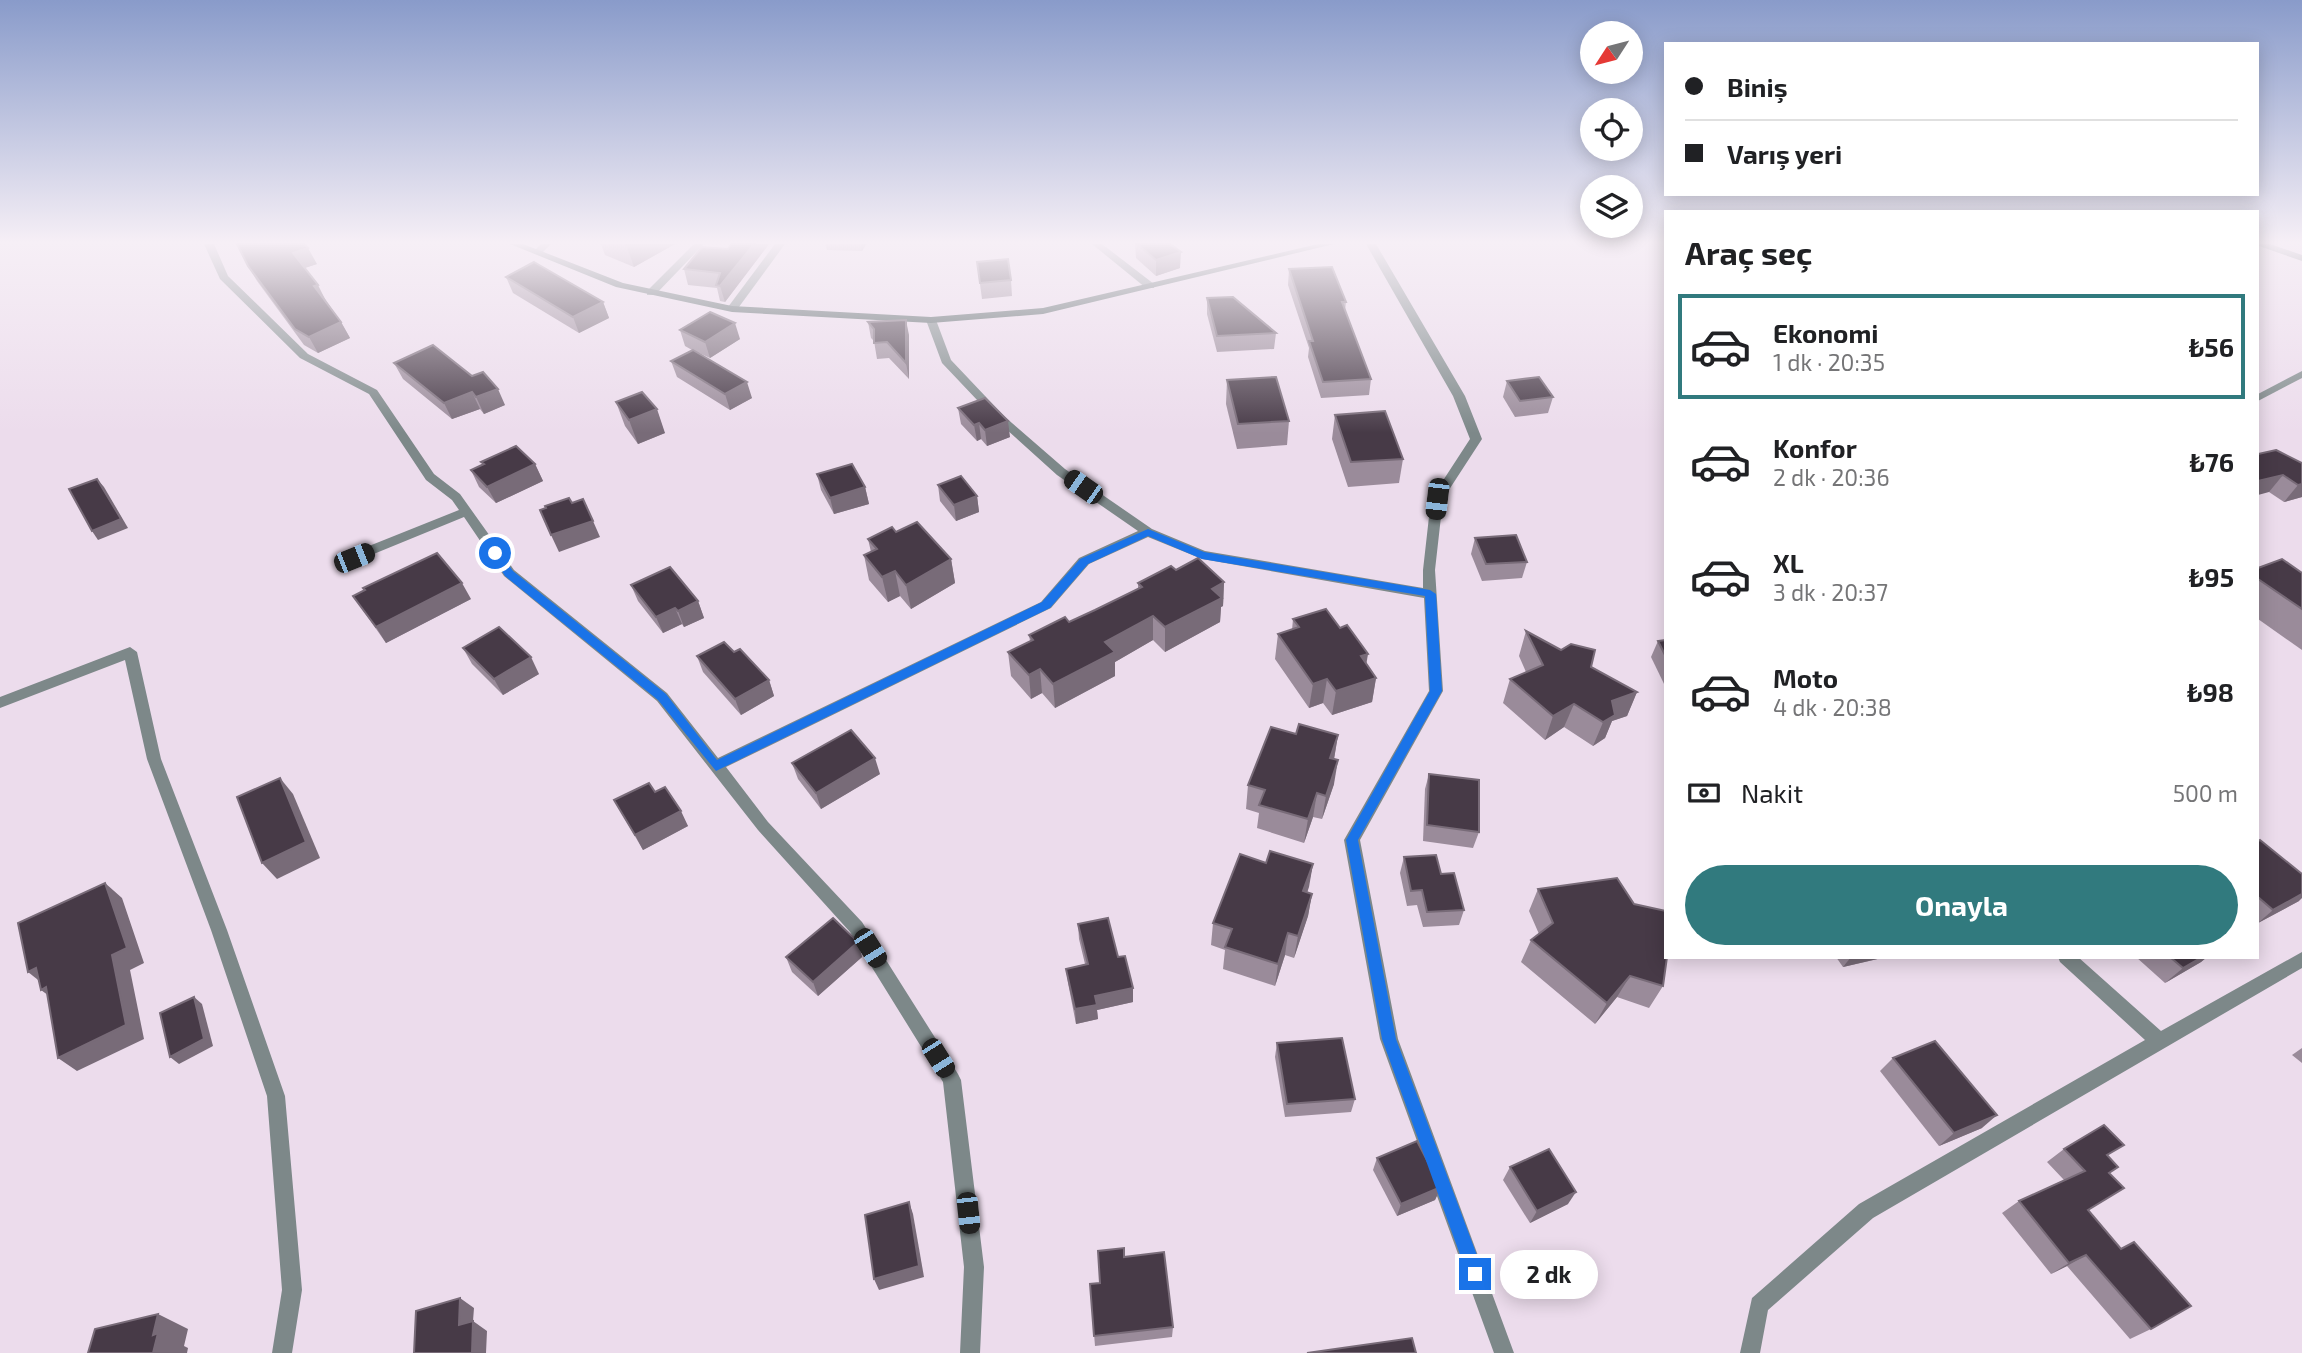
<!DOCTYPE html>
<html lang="tr">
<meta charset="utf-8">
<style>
:root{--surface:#fff;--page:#f2f2f2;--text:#202124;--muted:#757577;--line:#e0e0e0;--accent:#317a7e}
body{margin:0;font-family:"Exo 2",sans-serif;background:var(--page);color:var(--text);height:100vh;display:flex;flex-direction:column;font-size:26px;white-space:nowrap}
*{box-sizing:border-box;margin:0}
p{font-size:23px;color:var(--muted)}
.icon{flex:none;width:38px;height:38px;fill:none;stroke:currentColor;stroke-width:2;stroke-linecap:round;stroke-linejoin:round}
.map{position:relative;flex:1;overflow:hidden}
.side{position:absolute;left:1664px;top:210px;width:595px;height:749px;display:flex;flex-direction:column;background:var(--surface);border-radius:0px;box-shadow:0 4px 18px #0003}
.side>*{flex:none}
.top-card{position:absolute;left:1664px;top:42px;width:595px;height:154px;border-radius:0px;box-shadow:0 4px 18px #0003;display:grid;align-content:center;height:154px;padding:0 21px;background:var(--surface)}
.needle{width:46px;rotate:234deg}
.buttons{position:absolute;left:1580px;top:21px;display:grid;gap:14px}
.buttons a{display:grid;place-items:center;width:63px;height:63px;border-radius:50%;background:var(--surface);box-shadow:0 4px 18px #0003;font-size:35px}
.end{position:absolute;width:32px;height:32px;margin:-16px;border:9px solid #1a73e8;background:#fff;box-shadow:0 0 0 4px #fff}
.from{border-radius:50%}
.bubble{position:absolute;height:49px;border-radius:24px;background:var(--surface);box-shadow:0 4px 18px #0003;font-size:23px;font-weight:700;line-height:49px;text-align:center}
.car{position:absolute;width:21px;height:42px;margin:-21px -10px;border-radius:9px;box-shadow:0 0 5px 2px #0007;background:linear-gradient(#222 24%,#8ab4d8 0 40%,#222 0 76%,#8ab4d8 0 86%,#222 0)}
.top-card b{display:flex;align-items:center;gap:24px;height:66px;font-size:26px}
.top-card b+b{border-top:2px solid var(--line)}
.top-card i{width:18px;height:18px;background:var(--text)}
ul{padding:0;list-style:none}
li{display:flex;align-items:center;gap:21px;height:105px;margin:0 14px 10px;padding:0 7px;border:4px solid transparent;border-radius:0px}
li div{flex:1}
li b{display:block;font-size:26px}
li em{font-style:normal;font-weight:700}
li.current{border-color:var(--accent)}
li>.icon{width:63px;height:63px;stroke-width:1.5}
h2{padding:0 21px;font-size:32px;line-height:84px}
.pay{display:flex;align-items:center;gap:18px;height:77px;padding:0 21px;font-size:26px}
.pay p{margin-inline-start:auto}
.action{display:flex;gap:14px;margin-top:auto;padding:14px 21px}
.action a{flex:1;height:80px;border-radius:42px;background:var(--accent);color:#fff;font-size:28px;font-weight:700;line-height:80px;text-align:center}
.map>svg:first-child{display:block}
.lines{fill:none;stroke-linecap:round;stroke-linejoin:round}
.street{fill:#7d8889;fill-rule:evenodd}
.secondary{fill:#4f5e5f;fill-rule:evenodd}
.wall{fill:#9a8b9a}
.shaded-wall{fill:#786b78}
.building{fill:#473a47;stroke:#786b78;stroke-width:2}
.route{fill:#1a73e8}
</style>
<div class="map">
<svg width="2302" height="1353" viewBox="0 0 2302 1353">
<rect width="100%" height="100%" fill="#ecdcec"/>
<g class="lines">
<g class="street">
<polygon points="204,244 214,244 228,276 308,354 377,390 434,474 460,494 514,570 667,693 718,758 1041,602 1079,558 1138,531 1057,475 996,420 942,363 926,320 931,317 936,320 951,360 1004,416 1065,469 1152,529 1205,551 1423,588 1423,570 1431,499 1470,439 1453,396 1366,244 1376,244 1465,396 1482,439 1443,499 1435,570 1443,691 1360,840 1398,1039 1514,1353 1494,1353 1380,1039 1344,840 1429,691 1424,598 1202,559 1148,537 1089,564 1051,608 726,767 768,822 862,922 958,1074 961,1080 984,1267 980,1353 960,1353 964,1267 943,1082 850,932 758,830 657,701 504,576 464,517 359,560 349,560 348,557 349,554 459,510 452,500 426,480 369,394 300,358 220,279"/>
<polygon points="541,244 551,244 541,254 535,254 533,252"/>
<polygon points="694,244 704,244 655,295 647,295 647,291"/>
<polygon points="775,244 785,244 736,311 728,311 728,307"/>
<polygon points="1092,244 1102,244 1154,284 1154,288 1146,288"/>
<polygon points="2302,371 2302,378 2258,401 2258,394"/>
<polygon points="130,647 137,652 161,759 227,930 285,1096 302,1290 292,1353 272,1353 282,1290 267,1096 211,930 147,759 125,660 0,708 0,697"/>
<polygon points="2302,952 2302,968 1873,1218 1768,1310 1760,1353 1740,1353 1752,1298 1859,1204 2145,1040 2060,962 2058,957 2078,957 2161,1031"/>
</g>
<g class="secondary">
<polygon points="510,244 523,244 623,283 732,306 931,317 1043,308 1318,244 1334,244 1043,314 931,323 732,312 616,287"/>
<polygon points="2258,244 2270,244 2302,255 2302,261 2259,246"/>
</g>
</g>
<g class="wall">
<polygon points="601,244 675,244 634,267 605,255"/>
<polygon points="731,244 769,244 725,302 720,301 717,288 688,285 684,269 728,249"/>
<polygon points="825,244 866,244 862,251 827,250"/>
<polygon points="1135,244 1170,244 1180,268 1156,276 1136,258"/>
<polygon points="977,262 1011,280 1012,296 982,299"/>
<polygon points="317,264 304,268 341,322 350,338 318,353 304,345 257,281 248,266"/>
<polygon points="1289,269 1346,302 1345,311 1371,379 1369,395 1321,398 1308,357 1309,348 1288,285"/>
<polygon points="506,277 603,302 609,318 579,333 513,293"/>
<polygon points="1207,298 1276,333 1274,349 1217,352 1207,314"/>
<polygon points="868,322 909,335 909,379 889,358 877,359 874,341 871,338"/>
<polygon points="680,330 740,339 710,358 699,353 752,398 730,410 677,377 671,361 692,350 685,346"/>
<polygon points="394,363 505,405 484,414 480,409 452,419 403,379"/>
<polygon points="1227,380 1289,421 1287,445 1237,449 1226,404"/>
<polygon points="1507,381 1553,397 1548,413 1515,417 1503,397"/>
<polygon points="616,402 665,433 638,444 625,426"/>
<polygon points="958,408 1010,437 987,446 981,439 977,441 961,424"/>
<polygon points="1335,415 1403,459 1399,483 1348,487 1332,439"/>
<polygon points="2258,454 2302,463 2302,497 2284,502 2269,492"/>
<polygon points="481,462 535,464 543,481 496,503 479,487 471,470 483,465"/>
<polygon points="817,474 865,487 869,504 834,514 821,490"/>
<polygon points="938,485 977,496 979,512 956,521 940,501"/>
<polygon points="896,532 951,559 955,583 911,609 900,596 888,602 869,580 864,555 871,552 868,539"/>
<polygon points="1475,538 1527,562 1522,578 1482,581 1471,554"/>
<polygon points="2258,568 2302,573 2302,650 2258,619"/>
<polygon points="1176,570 1224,582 1223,606 1221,607 1220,622 1165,652 1153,640 1115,662 1115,676 1055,708 1042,693 1031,699 1011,676 1008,652 1030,641 1029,635 1069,622 1095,610 1138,589 1138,583"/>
<polygon points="631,585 698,601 704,618 684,627 682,624 663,633 638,601"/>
<polygon points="353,596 471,599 386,643"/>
<polygon points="1293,619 1340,628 1376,678 1372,702 1332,715 1323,703 1309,708 1275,659 1278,634 1292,630"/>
<polygon points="1526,631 1637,692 1627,716 1612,721 1605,738 1593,746 1564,727 1545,740 1503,703 1510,679 1526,672 1519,656"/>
<polygon points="1666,640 1666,688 1651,657 1658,641"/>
<polygon points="463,648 539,674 503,695 472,664"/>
<polygon points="734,652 769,680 774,696 741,715 703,672 697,656"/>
<polygon points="1296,734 1338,735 1334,759 1334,784 1322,819 1313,817 1304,843 1257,828 1259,813 1246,809 1248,785"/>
<polygon points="792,763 880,774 821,809 798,779"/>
<polygon points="1429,774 1479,832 1473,848 1423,841 1425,789"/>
<polygon points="655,792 688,826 643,850 614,800"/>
<polygon points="2258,841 2299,901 2258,923"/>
<polygon points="1404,857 1441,874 1464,910 1459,925 1423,927 1417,905 1407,906 1400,873"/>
<polygon points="1266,863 1313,864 1307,892 1312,894 1308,916 1294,958 1285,955 1275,986 1223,969 1225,950 1211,945 1213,923"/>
<polygon points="1538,889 1663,986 1649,1008 1617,997 1595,1024 1521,962 1531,940 1539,934 1529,911"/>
<polygon points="1078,924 1118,957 1133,1002 1097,1010 1098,1019 1076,1024 1068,983 1066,969 1085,964 1079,939"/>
<polygon points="858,942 862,957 818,996 792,972 786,957"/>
<polygon points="1836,957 1886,957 1843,967"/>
<polygon points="2136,957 2207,957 2201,962 2165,983"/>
<polygon points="1277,1043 1355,1099 1351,1112 1285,1117 1275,1057"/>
<polygon points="2302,1048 2302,1063 2292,1055"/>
<polygon points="1893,1058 1982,1128 1939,1146 1880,1071"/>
<polygon points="2064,1149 2108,1156 2109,1173 2089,1210 2151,1329 2130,1339 2067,1266 2051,1274 2002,1213 2019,1201 2064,1180 2047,1162"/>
<polygon points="1377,1158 1441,1187 1435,1200 1397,1216 1373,1170"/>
<polygon points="1510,1167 1568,1204 1530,1223 1503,1180"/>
<polygon points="1124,1257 1173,1327 1172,1337 1095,1346 1090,1284 1100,1283"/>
</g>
<g class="shaded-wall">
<polygon points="626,244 675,244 634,267"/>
<polygon points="754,244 769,244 725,302 720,286"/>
<polygon points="861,244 866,244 862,251"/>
<polygon points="308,248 317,264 302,269 293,253"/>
<polygon points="1181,252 1180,268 1156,276 1156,260"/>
<polygon points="318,285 326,301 314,286"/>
<polygon points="603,302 609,318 579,333 573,317"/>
<polygon points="906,320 909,335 909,379 906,363"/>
<polygon points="341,322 350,338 318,353 309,337"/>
<polygon points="735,323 740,339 710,358 705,342"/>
<polygon points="747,382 752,398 730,410 725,394"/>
<polygon points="498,389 505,405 484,414 476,397"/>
<polygon points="472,392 480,409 452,419 444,403"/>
<polygon points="657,409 665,433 638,444 629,420"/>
<polygon points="1008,421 1010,437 987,446 985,430"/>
<polygon points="979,423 981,439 977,441 974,425"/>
<polygon points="535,464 543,481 496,503 487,487"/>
<polygon points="2283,475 2269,492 2258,495 2258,481"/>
<polygon points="97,479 104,487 128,528 98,540 92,531"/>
<polygon points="2302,484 2302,497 2284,502 2298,485"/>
<polygon points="865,487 869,504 834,514 830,498"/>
<polygon points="977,496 979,512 956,521 954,505"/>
<polygon points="593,521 600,537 559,552 551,535"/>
<polygon points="951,559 955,583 911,609 906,585"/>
<polygon points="895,571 900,596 888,602 882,577"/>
<polygon points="1224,582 1223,606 1221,607 1220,622 1165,652 1165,627 1212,589"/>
<polygon points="462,583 471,599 386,643 376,627"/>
<polygon points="698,601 704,618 684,627 678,611"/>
<polygon points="675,608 682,624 663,633 656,617"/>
<polygon points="1153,616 1153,640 1115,662 1115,676 1055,708 1053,684 1105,642"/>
<polygon points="1368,654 1364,678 1361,656"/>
<polygon points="531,657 539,674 503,695 494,679"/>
<polygon points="1040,669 1042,693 1031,699 1029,675"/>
<polygon points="1376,678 1372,702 1332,715 1336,691"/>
<polygon points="1327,679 1323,703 1309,708 1313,684"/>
<polygon points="769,680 774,696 741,715 735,699"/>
<polygon points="1637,692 1627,716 1612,721 1605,738 1593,746 1612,701"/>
<polygon points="1574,704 1564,727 1545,740 1553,716"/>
<polygon points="1338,735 1334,759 1330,758"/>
<polygon points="875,758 880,774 821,809 816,793"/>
<polygon points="1338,760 1334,784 1322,819 1326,796"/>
<polygon points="280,778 293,794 320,858 277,879 262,863"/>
<polygon points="1317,793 1313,817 1304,843 1308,819"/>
<polygon points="681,811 688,826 643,850 635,835"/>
<polygon points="1313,864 1309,887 1300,914 1303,891"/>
<polygon points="105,883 122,898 144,963 130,970 144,1039 77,1071 58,1058"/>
<polygon points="1312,894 1308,916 1294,958 1298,936"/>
<polygon points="2302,894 2302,898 2299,901 2258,923 2273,910"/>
<polygon points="1288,933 1285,955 1275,986 1278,964"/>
<polygon points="858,942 862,957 818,996 813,982"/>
<polygon points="1851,957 1886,957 1843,967"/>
<polygon points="2202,957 2207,957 2201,962 2165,983 2183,968"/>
<polygon points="36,968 47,987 28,972"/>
<polygon points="1630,976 1617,997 1595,1024 1607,1003"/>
<polygon points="46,987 60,1004 41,990"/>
<polygon points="1133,988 1133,1002 1097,1010 1098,1019 1076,1024 1075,1009 1095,996"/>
<polygon points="194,997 202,1004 213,1046 179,1064 170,1057"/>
<polygon points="1997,1115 1982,1128 1939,1146 1954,1133"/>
<polygon points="1441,1187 1435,1200 1397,1216 1401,1204"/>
<polygon points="1576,1192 1568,1204 1530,1223 1537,1211"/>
<polygon points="909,1202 913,1214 924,1277 879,1290 874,1279"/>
<polygon points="2086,1255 2067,1266 2051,1274 2069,1263"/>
<polygon points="460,1298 474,1308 473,1321 487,1331 486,1353 472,1353 459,1325"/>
<polygon points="158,1314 188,1329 184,1346 188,1348 187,1353 153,1353 153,1335"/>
</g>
<g class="building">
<polygon points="237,244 304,244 308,248 293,253 318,285 314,286 341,322 309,337 295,329 248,266"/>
<polygon points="731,244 754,244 720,286 716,285 720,273 684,269 702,247 728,249"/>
<polygon points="1137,244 1170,244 1181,252 1156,260"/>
<polygon points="1008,259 1011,280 980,283 977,262"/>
<polygon points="534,262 603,302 573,317 506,277"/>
<polygon points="1332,267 1346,302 1342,302 1371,379 1323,382 1309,341 1313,341 1289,269"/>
<polygon points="1233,297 1276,333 1217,336 1207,298"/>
<polygon points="710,312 735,323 705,342 680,330"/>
<polygon points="906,320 906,363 887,342 874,343 874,329 868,322"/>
<polygon points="433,345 472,376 483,372 498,389 476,397 472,392 444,403 394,363"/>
<polygon points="693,350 747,382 725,394 671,361"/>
<polygon points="1276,377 1289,421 1238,424 1227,380"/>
<polygon points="1539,377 1553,397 1520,401 1507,381"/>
<polygon points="642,392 657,409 629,420 616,402"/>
<polygon points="985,398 1008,421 985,430 979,423 974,425 958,408"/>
<polygon points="1385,411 1403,459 1351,462 1335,415"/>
<polygon points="516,446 535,464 487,487 471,470 484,464 481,462"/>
<polygon points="2276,450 2302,463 2302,484 2298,485 2283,475 2258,481 2258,454"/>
<polygon points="852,464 865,487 830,498 817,474"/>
<polygon points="961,476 977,496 954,505 938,485"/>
<polygon points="97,479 121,519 92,531 69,489"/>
<polygon points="569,498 572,503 583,499 593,521 551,535 540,510 546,508 545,506"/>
<polygon points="917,522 951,559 906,585 895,571 882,577 864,555 877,549 868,539 892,527 896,532"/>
<polygon points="1516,535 1527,562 1486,564 1475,538"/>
<polygon points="437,553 462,583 376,627 353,596 365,590 363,588"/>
<polygon points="1198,558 1224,582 1212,589 1222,598 1165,627 1153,616 1105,642 1115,652 1053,684 1040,669 1029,675 1008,652 1033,640 1029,635 1065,617 1069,622 1095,610 1142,587 1138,583 1171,566 1176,570"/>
<polygon points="2282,559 2302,573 2302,609 2258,579 2258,568"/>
<polygon points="670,567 698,601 678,611 675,608 656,617 631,585"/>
<polygon points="1326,609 1340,628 1347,625 1368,654 1361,656 1376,678 1336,691 1327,679 1313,684 1278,634 1299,627 1293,619"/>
<polygon points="499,627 531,657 494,679 463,648"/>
<polygon points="1526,631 1561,650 1571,644 1595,650 1591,667 1637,692 1612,701 1615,715 1603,722 1574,704 1553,716 1510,679 1543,665"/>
<polygon points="1666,640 1666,657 1658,641"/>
<polygon points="724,642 734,652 740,649 769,680 735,699 697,656"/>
<polygon points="1299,724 1338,735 1330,758 1338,760 1326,796 1317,793 1308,819 1259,805 1265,790 1248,785 1271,727 1296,734"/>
<polygon points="851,730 875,758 816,793 792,763"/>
<polygon points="1429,774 1479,780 1479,832 1427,825"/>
<polygon points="280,778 306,842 262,863 237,797"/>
<polygon points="649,783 655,792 665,787 681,811 635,835 614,800"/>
<polygon points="2260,840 2302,874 2302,894 2273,910 2258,897 2258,841"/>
<polygon points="1270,851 1313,864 1303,891 1312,894 1298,936 1288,933 1278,964 1225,947 1232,929 1213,923 1240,854 1266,863"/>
<polygon points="1436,855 1441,874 1454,873 1464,910 1427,912 1422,890 1411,891 1404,857"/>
<polygon points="1617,878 1634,904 1666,911 1666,957 1667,957 1663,986 1630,976 1607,1003 1531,940 1553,923 1538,889"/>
<polygon points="105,883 127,948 112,955 126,1025 58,1058 46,987 41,990 36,968 28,972 18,923"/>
<polygon points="833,918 858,942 813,982 786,957"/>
<polygon points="1108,918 1118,957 1125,956 1133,988 1095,996 1097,1005 1075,1009 1066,969 1088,964 1078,924"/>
<polygon points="2170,957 2202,957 2183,968"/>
<polygon points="194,997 204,1039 170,1057 160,1013"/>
<polygon points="1342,1038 1355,1099 1287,1104 1277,1043"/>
<polygon points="1935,1041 1997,1115 1954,1133 1893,1058"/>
<polygon points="2104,1125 2124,1145 2107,1155 2118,1167 2109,1173 2124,1188 2088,1210 2121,1249 2134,1242 2191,1306 2151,1329 2086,1255 2069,1263 2019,1201 2085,1171 2064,1149"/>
<polygon points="1417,1141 1441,1187 1401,1204 1377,1158"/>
<polygon points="1549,1149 1576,1192 1537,1211 1510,1167"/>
<polygon points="909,1202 919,1266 874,1279 865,1215"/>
<polygon points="1124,1248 1124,1257 1164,1252 1173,1327 1094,1336 1090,1284 1100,1283 1098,1251"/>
<polygon points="460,1298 459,1325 473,1321 472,1353 414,1353 416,1311"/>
<polygon points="158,1314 153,1335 158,1333 153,1353 88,1353 95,1329"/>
<polygon points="1412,1338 1416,1353 1307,1353"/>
</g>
<linearGradient id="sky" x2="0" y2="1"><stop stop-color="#899bca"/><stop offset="0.56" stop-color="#f6eff6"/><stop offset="1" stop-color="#f6eff6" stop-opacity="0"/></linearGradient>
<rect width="2302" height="433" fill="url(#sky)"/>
<polygon class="route" points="1148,529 1204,552 1430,590 1436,594 1442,691 1358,840 1396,1039 1484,1274 1481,1280 1470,1280 1467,1274 1382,1039 1346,840 1430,691 1425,596 1202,559 1148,536 1088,564 1050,608 716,771 658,700 505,576 490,553 498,550 513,571 666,694 717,760 1042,602 1080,559"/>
</svg>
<div class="buttons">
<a><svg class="needle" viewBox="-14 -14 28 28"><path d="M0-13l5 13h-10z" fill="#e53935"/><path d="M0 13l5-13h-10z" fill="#757577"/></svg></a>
<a><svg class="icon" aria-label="locate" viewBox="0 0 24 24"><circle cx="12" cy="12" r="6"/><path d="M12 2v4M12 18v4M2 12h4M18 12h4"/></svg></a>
<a><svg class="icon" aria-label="layers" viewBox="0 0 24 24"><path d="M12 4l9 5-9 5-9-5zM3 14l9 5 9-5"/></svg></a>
</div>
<i class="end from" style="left:495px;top:553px"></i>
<i class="end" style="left:1475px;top:1274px"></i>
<div class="bubble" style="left:1500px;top:1250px;width:98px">2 dk</div>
<i class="car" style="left:1083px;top:487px;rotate:305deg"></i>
<i class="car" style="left:1437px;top:499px;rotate:187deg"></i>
<i class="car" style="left:354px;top:558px;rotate:68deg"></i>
<i class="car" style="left:870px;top:948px;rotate:148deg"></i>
<i class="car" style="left:938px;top:1058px;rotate:148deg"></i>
<i class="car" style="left:968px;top:1213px;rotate:174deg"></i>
<div class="top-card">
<b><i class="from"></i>Biniş</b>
<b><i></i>Varış yeri</b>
</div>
<section class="side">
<h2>Araç seç</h2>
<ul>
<li class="current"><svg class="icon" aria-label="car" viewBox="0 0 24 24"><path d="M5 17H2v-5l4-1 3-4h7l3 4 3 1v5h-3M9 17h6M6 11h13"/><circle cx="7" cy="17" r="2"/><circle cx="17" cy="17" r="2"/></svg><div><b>Ekonomi</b><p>1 dk · 20:35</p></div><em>₺56</em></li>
<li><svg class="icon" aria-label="car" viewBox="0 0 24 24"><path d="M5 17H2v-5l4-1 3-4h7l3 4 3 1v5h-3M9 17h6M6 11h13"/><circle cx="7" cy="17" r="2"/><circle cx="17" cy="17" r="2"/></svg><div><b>Konfor</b><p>2 dk · 20:36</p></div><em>₺76</em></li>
<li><svg class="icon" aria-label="car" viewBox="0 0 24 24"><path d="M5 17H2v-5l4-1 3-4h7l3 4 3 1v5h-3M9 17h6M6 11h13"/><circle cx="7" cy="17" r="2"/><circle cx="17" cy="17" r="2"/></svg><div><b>XL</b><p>3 dk · 20:37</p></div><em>₺95</em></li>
<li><svg class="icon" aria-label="car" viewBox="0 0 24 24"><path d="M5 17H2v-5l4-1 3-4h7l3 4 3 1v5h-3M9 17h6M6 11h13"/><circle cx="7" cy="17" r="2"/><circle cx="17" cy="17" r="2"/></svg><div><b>Moto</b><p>4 dk · 20:38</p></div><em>₺98</em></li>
</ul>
<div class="pay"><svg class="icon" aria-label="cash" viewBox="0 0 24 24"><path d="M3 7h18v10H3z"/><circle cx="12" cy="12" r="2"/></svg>Nakit<p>500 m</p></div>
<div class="action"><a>Onayla</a></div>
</section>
</div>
